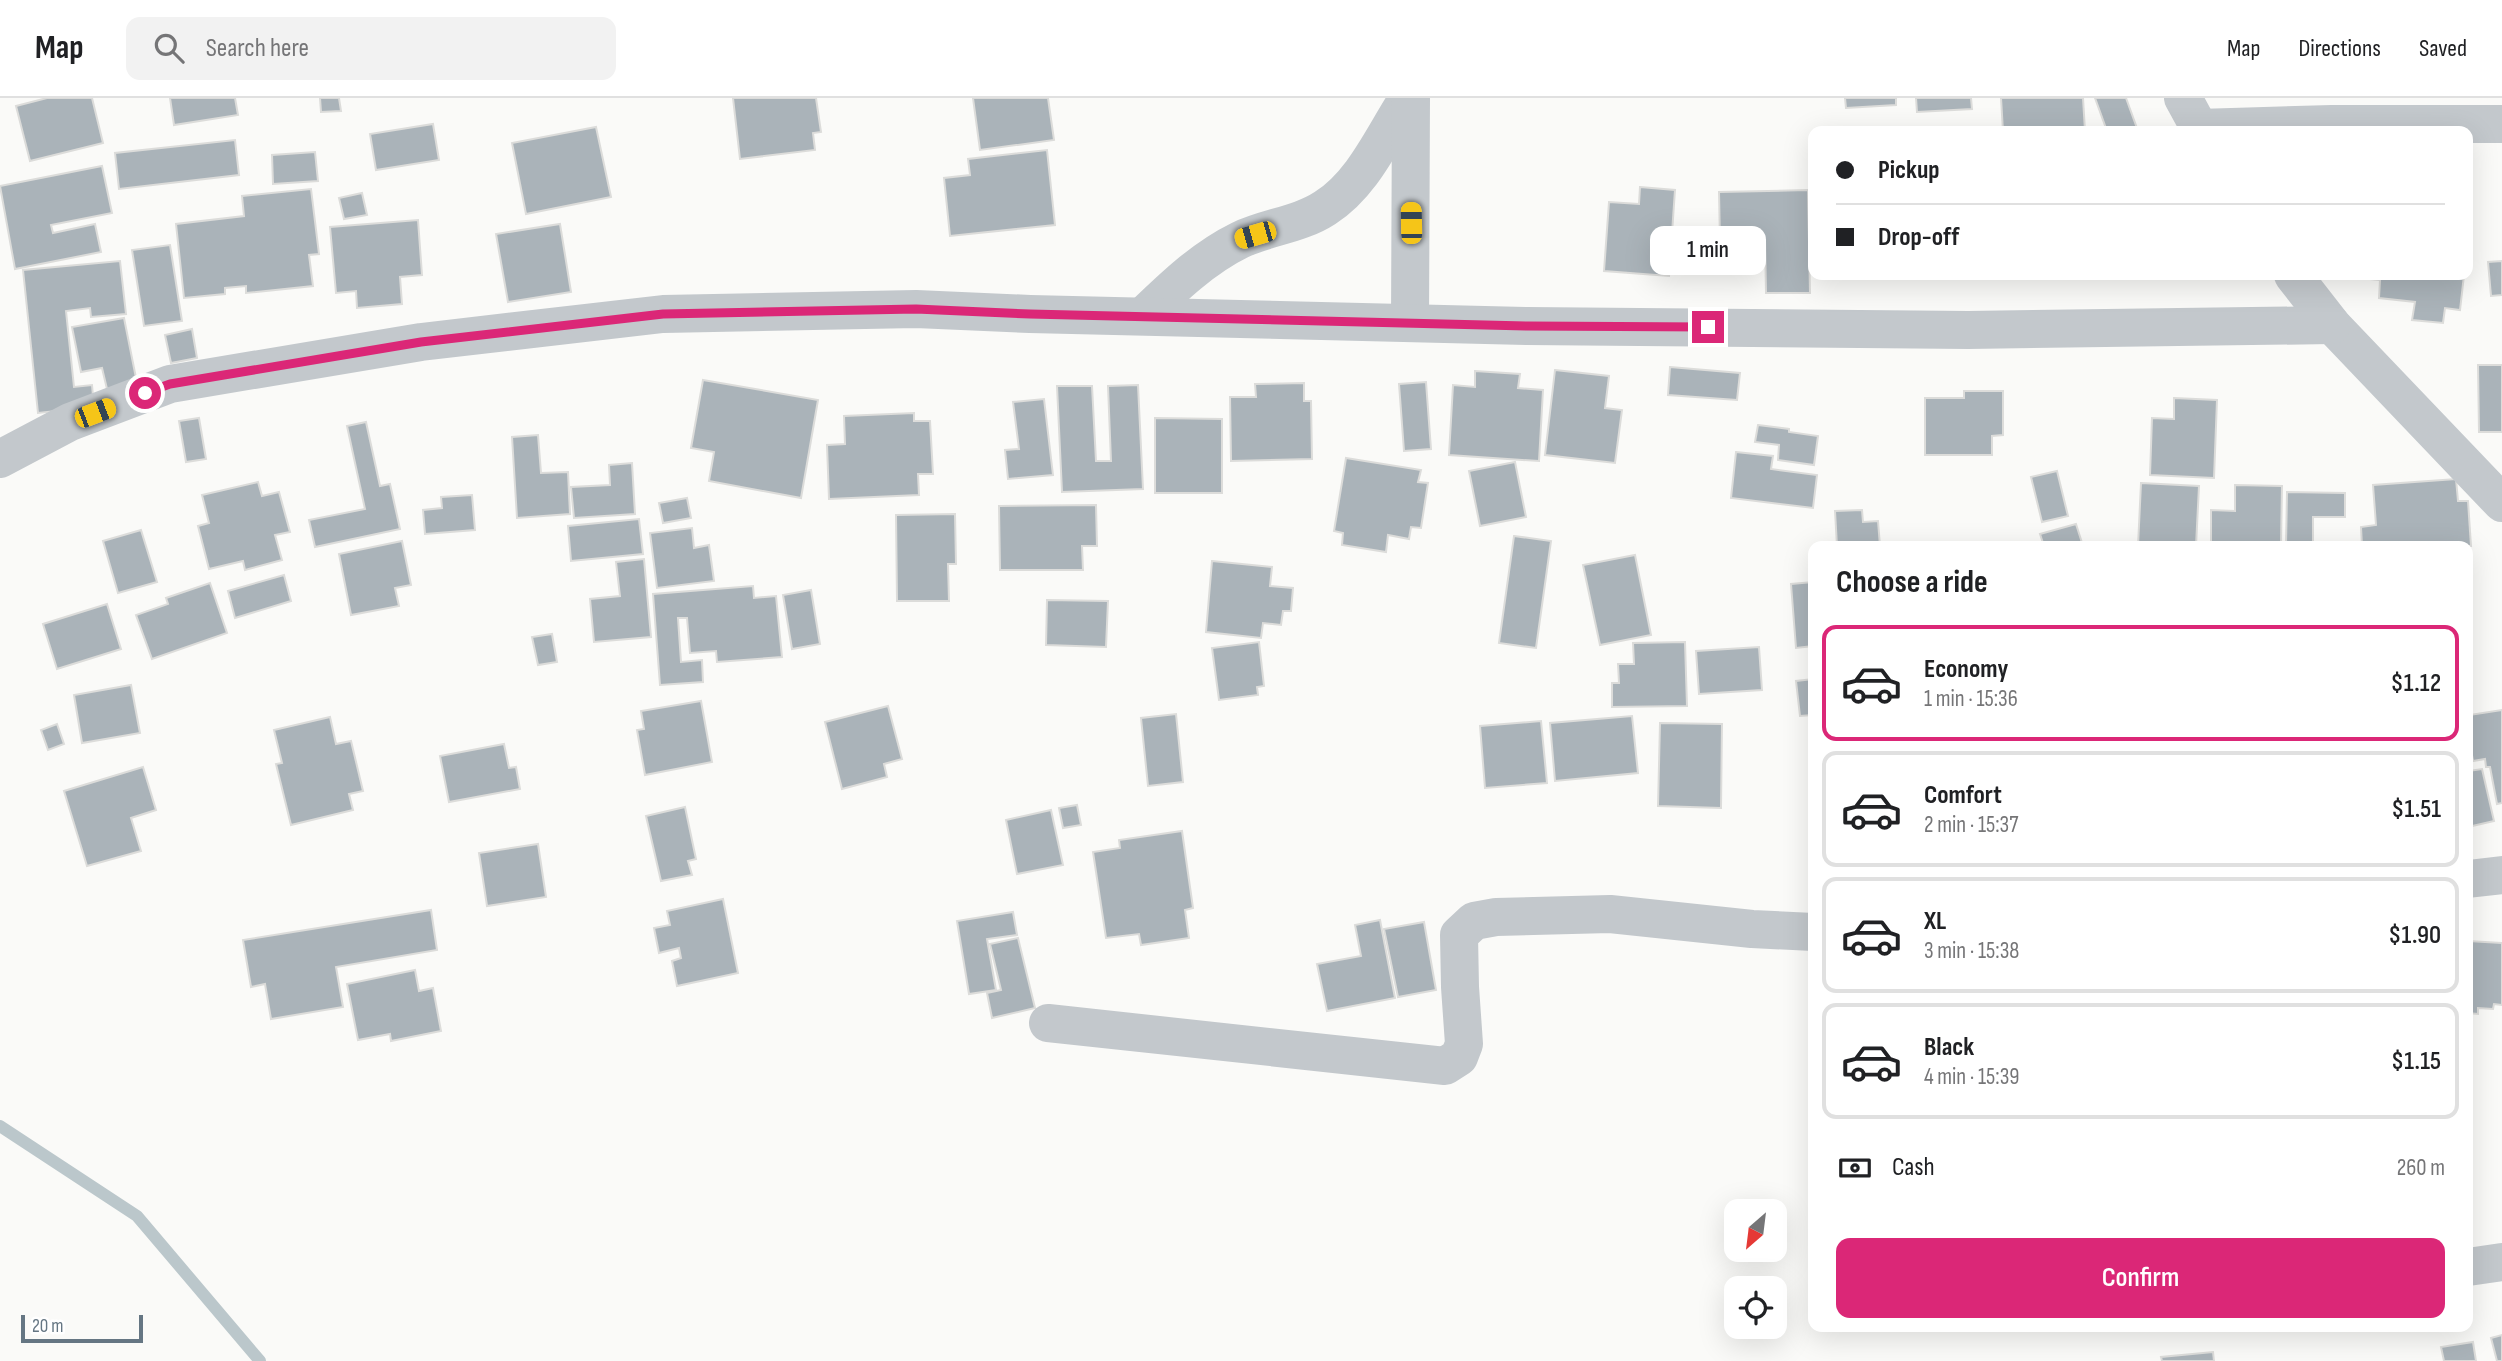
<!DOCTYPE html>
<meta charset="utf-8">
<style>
:root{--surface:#fff;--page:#f2f2f2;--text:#202124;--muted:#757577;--line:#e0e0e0;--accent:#db2777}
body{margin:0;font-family:"Sofia Sans Condensed",sans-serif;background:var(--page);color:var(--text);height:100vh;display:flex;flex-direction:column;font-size:26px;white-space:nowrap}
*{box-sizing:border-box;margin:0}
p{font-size:23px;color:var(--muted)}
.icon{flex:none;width:38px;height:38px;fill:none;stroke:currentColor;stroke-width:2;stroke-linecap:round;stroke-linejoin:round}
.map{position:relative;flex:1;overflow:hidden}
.drawer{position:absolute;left:1808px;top:443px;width:665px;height:791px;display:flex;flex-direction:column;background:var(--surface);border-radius:14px;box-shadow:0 7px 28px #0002}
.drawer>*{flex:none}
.banner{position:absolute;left:1808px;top:28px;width:665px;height:154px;border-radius:14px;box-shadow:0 7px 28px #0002;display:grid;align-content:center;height:154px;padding:0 28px;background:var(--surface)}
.needle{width:46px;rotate:208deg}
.tools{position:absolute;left:1724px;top:1101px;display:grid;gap:14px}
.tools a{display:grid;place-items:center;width:63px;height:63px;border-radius:14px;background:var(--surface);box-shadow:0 7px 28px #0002;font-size:35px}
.scale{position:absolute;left:21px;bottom:18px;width:122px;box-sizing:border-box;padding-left:7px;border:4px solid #657683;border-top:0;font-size:19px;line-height:24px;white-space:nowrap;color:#657683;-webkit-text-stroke:5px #fff;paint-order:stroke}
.end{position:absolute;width:32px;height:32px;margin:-16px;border:9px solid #db2777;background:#fff;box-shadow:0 0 0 4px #fff}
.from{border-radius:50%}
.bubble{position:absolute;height:49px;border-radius:14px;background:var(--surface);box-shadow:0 7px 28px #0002;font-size:23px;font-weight:600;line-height:49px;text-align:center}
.car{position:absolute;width:21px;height:42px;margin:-21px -10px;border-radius:9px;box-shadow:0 0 5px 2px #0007;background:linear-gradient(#f5c518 24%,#345 0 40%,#f5c518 0 76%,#345 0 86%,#f5c518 0)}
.banner b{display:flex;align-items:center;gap:24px;height:66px;font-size:26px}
.banner b+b{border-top:2px solid var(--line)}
.banner i{width:18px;height:18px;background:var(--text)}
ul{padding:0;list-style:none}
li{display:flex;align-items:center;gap:21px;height:116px;margin:0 14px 10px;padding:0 14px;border:4px solid var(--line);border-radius:14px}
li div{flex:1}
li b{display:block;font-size:26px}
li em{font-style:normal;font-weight:600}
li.selected{border-color:var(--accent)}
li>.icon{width:63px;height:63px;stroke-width:1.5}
h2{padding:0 28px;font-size:32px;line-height:84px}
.pay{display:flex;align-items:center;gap:18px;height:77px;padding:0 28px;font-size:26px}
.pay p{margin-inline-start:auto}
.cta{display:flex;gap:14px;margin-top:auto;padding:14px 28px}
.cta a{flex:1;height:80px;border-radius:14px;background:var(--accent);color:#fff;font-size:28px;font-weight:600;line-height:80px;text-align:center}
header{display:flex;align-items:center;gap:42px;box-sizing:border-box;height:98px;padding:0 35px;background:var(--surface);border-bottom:2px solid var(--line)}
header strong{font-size:33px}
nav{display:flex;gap:38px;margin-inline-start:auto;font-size:24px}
.search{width:490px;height:63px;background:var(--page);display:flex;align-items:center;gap:18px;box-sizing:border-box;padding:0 24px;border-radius:14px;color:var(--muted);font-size:26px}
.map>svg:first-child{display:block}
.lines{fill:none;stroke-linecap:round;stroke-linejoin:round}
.stream{stroke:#bbc7cb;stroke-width:12}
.building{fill:#aab3b9;stroke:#dcdcda;stroke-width:2}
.street{stroke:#c3c8cc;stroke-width:38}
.route{stroke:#db2777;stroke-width:9}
</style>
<header>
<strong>Map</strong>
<div class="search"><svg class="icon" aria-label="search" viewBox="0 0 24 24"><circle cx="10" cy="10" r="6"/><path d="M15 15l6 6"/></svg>Search here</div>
<nav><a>Map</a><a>Directions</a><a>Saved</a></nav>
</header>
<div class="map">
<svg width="2502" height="1263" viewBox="0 0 2502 1263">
<rect width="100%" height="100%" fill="#fafaf8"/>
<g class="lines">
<polyline class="stream" points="0,1028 137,1118 260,1263"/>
</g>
<g class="building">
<polygon points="47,0 92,0 103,45 30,63 16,8"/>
<polygon points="170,0 235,0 238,17 174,27"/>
<polygon points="320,0 339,0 341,13 321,14"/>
<polygon points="733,0 816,0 821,34 813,35 815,52 740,61"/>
<polygon points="973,0 1048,0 1054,42 980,52"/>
<polygon points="1845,0 1896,0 1896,7 1846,10"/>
<polygon points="1916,0 1971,0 1972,11 1917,14"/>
<polygon points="2001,0 2083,0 2085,33 2003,33"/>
<polygon points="2095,0 2126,0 2138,33 2107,33"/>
<polygon points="433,26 439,62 376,72 370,36"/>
<polygon points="596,29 611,99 526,116 512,45"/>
<polygon points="235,42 239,77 119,91 115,55"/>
<polygon points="1047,52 1055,127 950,138 944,80 970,77 968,61"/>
<polygon points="315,54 318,83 273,86 272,57"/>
<polygon points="102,68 112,115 51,127 53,135 95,126 101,154 15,171 0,88"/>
<polygon points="1640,89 1675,92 1669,178 1604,173 1609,104 1639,106"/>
<polygon points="311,91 319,156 309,157 313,188 246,195 246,188 225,190 225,196 184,200 176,126 244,118 242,98"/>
<polygon points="1808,92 1810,195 1766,195 1765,142 1720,143 1719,94"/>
<polygon points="362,95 367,117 344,121 339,100"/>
<polygon points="418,122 422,177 400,179 402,206 357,210 356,193 336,195 330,129"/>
<polygon points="560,126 571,194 508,204 496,136"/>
<polygon points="170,147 182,223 144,228 132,152"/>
<polygon points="120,163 126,216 91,219 90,210 66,213 74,289 92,287 94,309 38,315 23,172"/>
<polygon points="2502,163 2502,197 2491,198 2488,164"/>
<polygon points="2361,177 2464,177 2460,212 2445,210 2443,225 2412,222 2415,204 2379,200 2380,182 2361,180"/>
<polygon points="124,220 137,285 107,291 102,270 81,274 72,229"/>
<polygon points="192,231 197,260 171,265 165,237"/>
<polygon points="2478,267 2502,267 2502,334 2479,334"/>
<polygon points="1670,269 1740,275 1737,302 1668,297"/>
<polygon points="1555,272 1609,278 1605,310 1622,312 1615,365 1545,357"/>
<polygon points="1475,273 1520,276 1518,290 1543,292 1539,363 1449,357 1453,287 1475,289"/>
<polygon points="703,282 818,302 801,400 709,383 714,354 691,350"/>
<polygon points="1426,284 1431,351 1404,353 1399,286"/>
<polygon points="1304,285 1304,303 1311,303 1312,361 1231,363 1230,299 1256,299 1255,286"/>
<polygon points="1138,287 1143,391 1062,394 1057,288 1092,288 1096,363 1111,363 1108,288"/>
<polygon points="1964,293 2003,293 2003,337 1992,338 1992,357 1925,357 1925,300 1964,300"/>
<polygon points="2174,300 2217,302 2214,380 2150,377 2152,320 2174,321"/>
<polygon points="1044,301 1053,377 1008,381 1005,352 1019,351 1013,304"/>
<polygon points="914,315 914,323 930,323 933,376 918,376 919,397 829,401 827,347 845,346 844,318"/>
<polygon points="199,320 206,361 186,364 179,323"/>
<polygon points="1155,320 1222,321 1222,395 1155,395"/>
<polygon points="366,324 380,388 390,386 400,431 315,449 309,422 365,411 347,328"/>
<polygon points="1758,327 1789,331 1789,334 1818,338 1814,367 1778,362 1779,347 1755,344"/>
<polygon points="538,337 541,375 568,374 570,416 517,420 512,339"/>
<polygon points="1736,354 1773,358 1771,371 1817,377 1813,410 1731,400"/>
<polygon points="1346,360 1421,372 1418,384 1428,385 1421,430 1411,429 1409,441 1388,437 1386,454 1342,447 1343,435 1334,433"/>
<polygon points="1515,364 1526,419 1480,428 1469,373"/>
<polygon points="632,365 635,416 574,420 571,389 610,387 609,367"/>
<polygon points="2057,373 2068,418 2042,424 2031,379"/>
<polygon points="2456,381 2458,403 2468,403 2471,448 2362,448 2361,429 2376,427 2373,387"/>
<polygon points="258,384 262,398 279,394 290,434 275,437 282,462 245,472 243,463 209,471 198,428 209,425 202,397"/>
<polygon points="2141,385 2199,388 2196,448 2138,448"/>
<polygon points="2235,387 2282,388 2281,448 2211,448 2211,412 2235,413"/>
<polygon points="2287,394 2345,395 2345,419 2313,419 2313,448 2286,448"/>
<polygon points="472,397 475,432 425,436 423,412 442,410 441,399"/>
<polygon points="687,400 691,420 663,425 659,405"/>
<polygon points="1096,407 1097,448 1082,448 1083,472 1000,472 999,408"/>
<polygon points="1862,412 1863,424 1878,423 1880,448 1837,448 1835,413"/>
<polygon points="955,416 956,466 948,466 949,503 897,503 896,417"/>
<polygon points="639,421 643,456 571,463 568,428"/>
<polygon points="2076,426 2083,448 2044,448 2040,436"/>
<polygon points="692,430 694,450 709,447 714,483 657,490 650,435"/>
<polygon points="141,432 157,484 118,495 103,443"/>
<polygon points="1514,438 1551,443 1536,550 1499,545"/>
<polygon points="402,443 411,487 395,490 399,508 351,517 339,456"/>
<polygon points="1635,457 1651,537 1600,547 1583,467"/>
<polygon points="644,461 651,539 594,544 590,501 620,498 616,464"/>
<polygon points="1212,463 1272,469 1270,488 1293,490 1291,513 1283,513 1281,527 1263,525 1261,540 1206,534"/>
<polygon points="284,477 291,503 235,520 228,493"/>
<polygon points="1813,484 1813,548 1796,550 1791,486"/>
<polygon points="210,485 227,535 152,561 136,517 168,506 166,500"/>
<polygon points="753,488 754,500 776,498 782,559 717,564 716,553 690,555 687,520 678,520 681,564 702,562 703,584 660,587 653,496"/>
<polygon points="811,492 820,546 792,551 783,497"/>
<polygon points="1047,502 1108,503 1106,549 1046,547"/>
<polygon points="107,506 121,551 57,571 43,526"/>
<polygon points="552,536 557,564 538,567 532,539"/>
<polygon points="1259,544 1264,588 1257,589 1258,597 1219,602 1212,550"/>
<polygon points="1685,544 1687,608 1612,609 1612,585 1619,585 1618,566 1634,566 1633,545"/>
<polygon points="1759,549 1762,592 1699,596 1696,553"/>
<polygon points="1813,581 1813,617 1800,618 1796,583"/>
<polygon points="131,587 140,635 82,645 74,597"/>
<polygon points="701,603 712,664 645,677 637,632 644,631 641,613"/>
<polygon points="888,608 902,661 884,666 887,679 842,691 825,624"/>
<polygon points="2468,610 2470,617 2502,612 2502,705 2497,706 2490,669 2486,669 2485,661 2473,663 2468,635"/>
<polygon points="1176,616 1183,684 1148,688 1141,620"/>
<polygon points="1632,618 1638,675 1555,683 1550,625"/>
<polygon points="330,619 336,646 351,643 363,693 349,696 353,712 291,727 276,666 282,665 274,632"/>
<polygon points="1541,623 1547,685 1485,690 1480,628"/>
<polygon points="1660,625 1722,626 1721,710 1658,708"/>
<polygon points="57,626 64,646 48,652 41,632"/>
<polygon points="504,646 509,670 516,669 520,691 449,704 440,658"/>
<polygon points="143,669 156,712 131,720 141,753 87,768 64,693"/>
<polygon points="2482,671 2494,723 2468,729 2468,673"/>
<polygon points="1077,707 1081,727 1063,730 1059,710"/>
<polygon points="685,709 696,761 688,763 692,777 661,783 646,718"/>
<polygon points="1051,712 1063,767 1017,776 1006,722"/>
<polygon points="1182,733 1193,810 1185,812 1189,840 1141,847 1139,836 1106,840 1093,754 1120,750 1119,742"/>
<polygon points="538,746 546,799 487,808 479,755"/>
<polygon points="723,801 738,875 677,888 672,863 681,860 679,850 659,855 654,830 670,827 667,813"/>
<polygon points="431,812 437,852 336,869 343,909 271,921 265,886 251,889 243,842"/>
<polygon points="1013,814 1017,837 987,841 996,892 969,896 957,823"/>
<polygon points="1380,822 1395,900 1327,913 1317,866 1361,858 1355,827"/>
<polygon points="1424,824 1436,892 1398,899 1384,831"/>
<polygon points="1018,840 1035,910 992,920 987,895 1001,892 990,846"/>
<polygon points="2468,843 2502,845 2502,907 2494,906 2493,911 2478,910 2478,916 2468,915"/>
<polygon points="415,872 419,893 433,890 441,933 391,943 390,936 358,942 347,886"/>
<polygon points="2502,1237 2502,1263 2497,1263 2491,1240"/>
<polygon points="2473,1244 2476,1263 2444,1263 2441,1249"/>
<polygon points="2213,1254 2214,1263 2162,1263 2161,1259"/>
</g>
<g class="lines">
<g class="street">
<polyline points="2183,0 2201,33"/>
<polyline points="2199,30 2332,26 2502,26"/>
<polyline points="2293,177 2332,227 2502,405"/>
<path d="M1143,218C1172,190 1203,160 1240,142C1267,129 1299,127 1325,110C1364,85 1383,38 1408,0"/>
<polyline points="1410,224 1411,0"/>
<polyline points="0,361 70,324 170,286 421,244 663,216 916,211 1030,216 1527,228 1968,232 2332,227"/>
<polyline points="2468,781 2502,777"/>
<polyline points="1048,925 1445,968 1459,959 1464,946 1460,889 1459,837 1474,823 1496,819 1610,816 1752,831 1813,834"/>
<polyline points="2468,1169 2502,1164"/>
</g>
</g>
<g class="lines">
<polyline class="route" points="145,295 170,286 421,244 663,216 916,211 1030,216 1527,228 1708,229"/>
</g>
</svg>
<div class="tools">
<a><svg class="needle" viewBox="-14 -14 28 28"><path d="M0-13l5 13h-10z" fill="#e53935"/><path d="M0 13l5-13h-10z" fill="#757577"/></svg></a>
<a><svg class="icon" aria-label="locate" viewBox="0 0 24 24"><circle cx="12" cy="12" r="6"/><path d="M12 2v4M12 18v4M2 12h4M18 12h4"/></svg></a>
</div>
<div class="scale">20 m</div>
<i class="end from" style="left:145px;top:295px"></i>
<i class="end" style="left:1708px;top:229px"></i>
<div class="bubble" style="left:1650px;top:128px;width:116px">1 min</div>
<i class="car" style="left:1411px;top:125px;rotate:359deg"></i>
<i class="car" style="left:1255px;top:137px;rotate:254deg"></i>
<i class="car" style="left:95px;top:315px;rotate:69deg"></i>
<div class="banner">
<b><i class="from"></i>Pickup</b>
<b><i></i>Drop-off</b>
</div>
<section class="drawer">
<h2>Choose a ride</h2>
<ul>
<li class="selected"><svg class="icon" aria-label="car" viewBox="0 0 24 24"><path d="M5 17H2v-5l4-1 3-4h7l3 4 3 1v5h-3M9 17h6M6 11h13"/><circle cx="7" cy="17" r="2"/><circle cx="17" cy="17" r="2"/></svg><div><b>Economy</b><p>1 min · 15:36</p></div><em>$1.12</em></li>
<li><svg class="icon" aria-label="car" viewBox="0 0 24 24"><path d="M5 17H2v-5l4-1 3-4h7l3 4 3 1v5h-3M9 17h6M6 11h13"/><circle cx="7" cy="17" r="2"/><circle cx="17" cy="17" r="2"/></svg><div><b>Comfort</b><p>2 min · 15:37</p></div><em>$1.51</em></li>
<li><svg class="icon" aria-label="car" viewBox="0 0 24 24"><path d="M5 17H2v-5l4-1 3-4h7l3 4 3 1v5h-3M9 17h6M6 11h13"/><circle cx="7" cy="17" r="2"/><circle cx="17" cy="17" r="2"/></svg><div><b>XL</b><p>3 min · 15:38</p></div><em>$1.90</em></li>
<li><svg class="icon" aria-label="car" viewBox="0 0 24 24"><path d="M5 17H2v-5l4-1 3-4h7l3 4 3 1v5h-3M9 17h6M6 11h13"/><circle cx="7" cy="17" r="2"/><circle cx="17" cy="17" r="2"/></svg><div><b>Black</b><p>4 min · 15:39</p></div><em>$1.15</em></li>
</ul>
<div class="pay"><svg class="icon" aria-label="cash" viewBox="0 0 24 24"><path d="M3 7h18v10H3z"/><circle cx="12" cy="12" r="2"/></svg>Cash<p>260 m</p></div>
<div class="cta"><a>Confirm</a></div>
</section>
</div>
